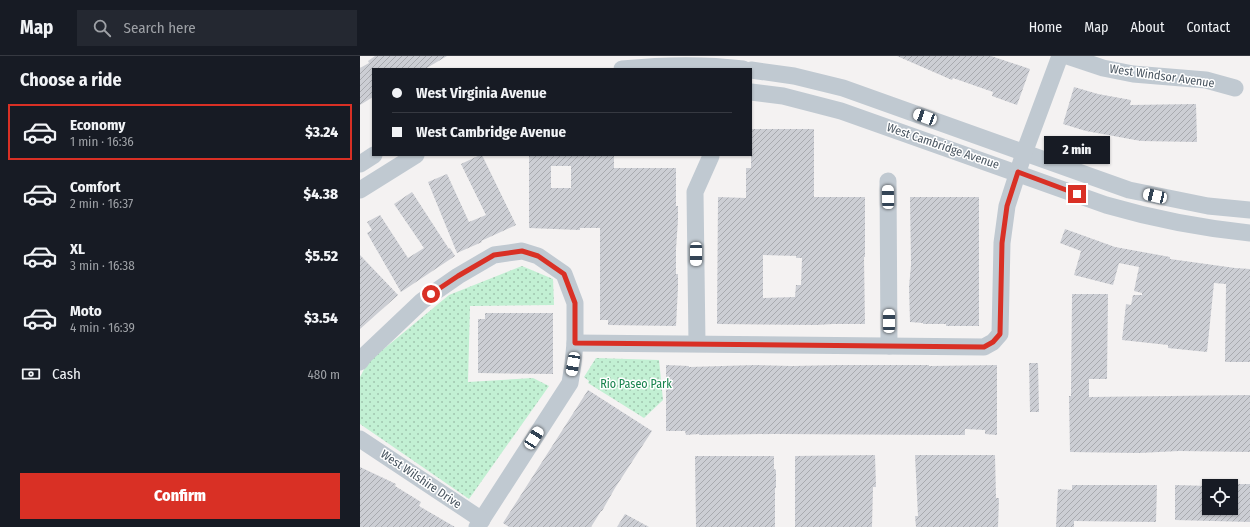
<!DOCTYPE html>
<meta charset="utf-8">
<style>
:root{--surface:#171b24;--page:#242831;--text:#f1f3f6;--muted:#9ea1a6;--line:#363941;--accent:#d93025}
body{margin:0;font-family:"Fira Sans Condensed",sans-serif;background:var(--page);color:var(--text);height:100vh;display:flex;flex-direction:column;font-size:15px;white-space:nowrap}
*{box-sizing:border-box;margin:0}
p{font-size:13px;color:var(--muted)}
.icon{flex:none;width:22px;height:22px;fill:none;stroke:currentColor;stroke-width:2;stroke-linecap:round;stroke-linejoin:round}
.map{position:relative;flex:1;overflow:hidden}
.side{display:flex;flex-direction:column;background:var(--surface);width:360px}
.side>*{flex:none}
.top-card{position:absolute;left:12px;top:12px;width:380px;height:88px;border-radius:0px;box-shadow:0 1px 3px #0004;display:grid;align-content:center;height:88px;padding:0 20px;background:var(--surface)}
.tools{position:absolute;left:842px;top:423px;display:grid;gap:8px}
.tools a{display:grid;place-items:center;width:36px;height:36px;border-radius:0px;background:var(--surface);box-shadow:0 1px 3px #0004;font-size:20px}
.end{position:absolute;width:18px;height:18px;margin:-9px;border:5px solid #d93025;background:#fff;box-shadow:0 0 0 2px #fff}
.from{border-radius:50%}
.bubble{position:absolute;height:28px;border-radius:0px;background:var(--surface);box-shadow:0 1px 3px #0004;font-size:13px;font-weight:800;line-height:28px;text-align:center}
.car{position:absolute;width:12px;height:24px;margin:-12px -6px;border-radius:5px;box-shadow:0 0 3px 1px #0007;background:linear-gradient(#fff 24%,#345 0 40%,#fff 0 76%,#345 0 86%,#fff 0)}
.top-card b{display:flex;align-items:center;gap:14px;height:38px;font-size:15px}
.top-card b+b{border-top:1px solid var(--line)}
.top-card i{width:10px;height:10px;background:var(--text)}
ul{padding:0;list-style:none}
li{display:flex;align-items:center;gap:12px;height:56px;margin:0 8px 6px;padding:0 12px;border:2px solid transparent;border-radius:0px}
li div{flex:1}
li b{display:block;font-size:15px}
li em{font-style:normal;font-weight:800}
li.active{border-color:var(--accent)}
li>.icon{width:36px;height:36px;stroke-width:1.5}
h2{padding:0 20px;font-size:18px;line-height:48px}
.pay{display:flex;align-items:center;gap:10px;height:44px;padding:0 20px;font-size:15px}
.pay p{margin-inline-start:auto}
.cta{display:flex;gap:8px;margin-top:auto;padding:8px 20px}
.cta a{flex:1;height:46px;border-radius:0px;background:var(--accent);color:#fff;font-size:16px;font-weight:800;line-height:46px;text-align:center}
header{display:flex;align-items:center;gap:24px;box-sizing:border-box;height:56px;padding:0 20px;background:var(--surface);border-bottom:1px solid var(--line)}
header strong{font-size:19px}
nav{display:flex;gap:22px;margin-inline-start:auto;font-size:14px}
.search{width:280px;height:36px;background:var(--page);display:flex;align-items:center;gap:10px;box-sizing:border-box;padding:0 14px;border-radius:0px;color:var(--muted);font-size:15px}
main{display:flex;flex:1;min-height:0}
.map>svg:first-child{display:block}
.grass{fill:url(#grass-dots)}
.building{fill:url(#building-hatch);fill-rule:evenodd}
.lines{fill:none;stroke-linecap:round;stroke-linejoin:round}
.minor{stroke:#c0c9d1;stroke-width:17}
.route{stroke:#d93025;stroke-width:5}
.labels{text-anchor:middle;stroke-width:3;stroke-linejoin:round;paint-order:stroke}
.street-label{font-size:12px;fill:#495560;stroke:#fff}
.park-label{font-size:12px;fill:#18834d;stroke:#fff}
</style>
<header>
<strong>Map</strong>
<div class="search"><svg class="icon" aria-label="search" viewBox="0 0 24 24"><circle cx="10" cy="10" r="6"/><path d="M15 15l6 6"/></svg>Search here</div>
<nav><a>Home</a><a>Map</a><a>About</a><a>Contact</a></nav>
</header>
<main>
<section class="side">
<h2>Choose a ride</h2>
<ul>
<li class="active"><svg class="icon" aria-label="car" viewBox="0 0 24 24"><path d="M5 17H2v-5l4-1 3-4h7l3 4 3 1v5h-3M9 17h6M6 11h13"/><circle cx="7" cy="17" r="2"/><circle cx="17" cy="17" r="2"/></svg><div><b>Economy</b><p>1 min · 16:36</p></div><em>$3.24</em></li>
<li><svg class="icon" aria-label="car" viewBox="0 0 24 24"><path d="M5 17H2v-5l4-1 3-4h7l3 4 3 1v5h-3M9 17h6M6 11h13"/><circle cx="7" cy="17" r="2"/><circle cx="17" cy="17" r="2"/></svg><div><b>Comfort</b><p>2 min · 16:37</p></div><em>$4.38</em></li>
<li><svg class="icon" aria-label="car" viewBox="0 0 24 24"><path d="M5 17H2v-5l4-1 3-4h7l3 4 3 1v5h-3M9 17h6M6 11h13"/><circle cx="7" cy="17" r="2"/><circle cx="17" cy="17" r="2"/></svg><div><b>XL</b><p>3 min · 16:38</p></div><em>$5.52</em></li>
<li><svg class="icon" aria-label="car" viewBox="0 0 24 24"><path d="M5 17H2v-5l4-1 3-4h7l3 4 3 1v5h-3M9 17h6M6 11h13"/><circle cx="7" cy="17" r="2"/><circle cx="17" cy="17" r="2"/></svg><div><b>Moto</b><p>4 min · 16:39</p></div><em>$3.54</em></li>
</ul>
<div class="pay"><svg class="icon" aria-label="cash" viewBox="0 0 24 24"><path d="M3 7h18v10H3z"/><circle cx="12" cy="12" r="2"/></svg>Cash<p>480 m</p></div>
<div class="cta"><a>Confirm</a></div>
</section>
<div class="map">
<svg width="890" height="471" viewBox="0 0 890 471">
<defs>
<pattern id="grass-dots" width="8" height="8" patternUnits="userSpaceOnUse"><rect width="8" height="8" fill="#c2f0d3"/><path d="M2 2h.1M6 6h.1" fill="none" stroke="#a0c5af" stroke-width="1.8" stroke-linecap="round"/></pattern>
<pattern id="building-hatch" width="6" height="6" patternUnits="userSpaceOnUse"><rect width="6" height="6" fill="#ccced4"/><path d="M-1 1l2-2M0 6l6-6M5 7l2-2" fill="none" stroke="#a8aaaf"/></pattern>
</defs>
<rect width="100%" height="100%" fill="#f4f2f2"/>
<g class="grass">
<polygon points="162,210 193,223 194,249 110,250 108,326 173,322 189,330 109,443 0,368 0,321 8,306 89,239"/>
<polygon points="236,302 299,304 303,344 284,362 228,327 229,325 224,321"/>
</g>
<g class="building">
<polygon points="15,0 87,0 65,13 13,13 13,41 0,49 0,12 9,7 8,5"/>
<polygon points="537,0 631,0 670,13 657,49 632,40 633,36 593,22 592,24"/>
<polygon points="714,31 738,38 771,44 770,49 836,48 837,86 781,85 726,75 703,68"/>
<path d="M391,73H454V141H505V201H504L505,268H473L456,269L357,268L358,141L386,142V112H391ZM403,199L436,200V202H442L441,229H436L435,241L403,242Z"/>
<polygon points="120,99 122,99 156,169 121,185 122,186 97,197 68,126 87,118 109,166 126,159 101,108"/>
<path d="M169,99H254V112H316V150H318V164L316,193V218H318V231L316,270L248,269V264H240V172H220V174L169,172ZM191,110H211V132H191Z"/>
<polygon points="52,136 89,193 90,192 95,200 41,236 7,177 12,174 7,166 20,159 48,202 64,192 34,148"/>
<polygon points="550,141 619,141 619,270 586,270 586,268 563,268 563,267 550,266 549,231 551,209"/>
<polygon points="705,173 755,191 810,201 810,203 875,212 890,213 890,306 865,306 866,228 854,227 847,296 808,292 808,289 762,284 766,248 771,249 773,239 782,239 782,237 774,235 779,211 759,207 753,229 714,219 721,195 700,187"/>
<polygon points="0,199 38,239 0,273"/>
<polygon points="712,238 748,238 747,323 729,323 729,341 890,339 890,396 819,395 779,397 710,396 709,340 711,340"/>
<polygon points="125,257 193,257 193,318 118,317 118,263 125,263"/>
<polygon points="669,307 678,307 679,356 670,356"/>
<polygon points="306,309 329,310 329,311 396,309 432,310 478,309 569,309 569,310 637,309 637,379 625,378 625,374 605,373 605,379 589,379 413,378 339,379 339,378 326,379 325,375 306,375"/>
<polygon points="228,334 292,375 255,432 242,455 241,455 231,471 149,471 143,467"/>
<polygon points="515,399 516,431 513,431 512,471 435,471 435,400"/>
<polygon points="555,399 635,399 636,442 639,442 638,471 556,471 555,460 558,460"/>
<polygon points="335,400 414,400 414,413 416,414 416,432 415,432 415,471 336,471"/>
<polygon points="0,411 36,428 35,430 61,446 59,450 95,471 0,471"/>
<polygon points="871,428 890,428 890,466 815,464 815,429 849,430 849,452 871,452"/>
<polygon points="712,429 797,429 796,466 714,465 714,471 696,471 698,433 712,434"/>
<polygon points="265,458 289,471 257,471"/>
</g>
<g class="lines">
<g class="minor">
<polyline points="707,0 743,12 773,18 846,24 875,32"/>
<path d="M262,13C303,9 343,8 383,13"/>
<polyline points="391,14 434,20 483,32 769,134 848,150 890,154"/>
<path d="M391,36L423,40L481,55L746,149C794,163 841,172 890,177"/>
<polyline points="0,108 14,99"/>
<polyline points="528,125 529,290"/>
<polyline points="0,134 56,99"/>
<polyline points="215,287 624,291 633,286 640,278 642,187 647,150 664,97 700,0"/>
<polyline points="337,287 335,136 351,100"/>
<polyline points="0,306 4,300 62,245 98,220 134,199 162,195 178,200 204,218 215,247 215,287 213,308 210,327 117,471"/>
<polyline points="0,383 122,464"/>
</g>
</g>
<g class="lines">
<polyline class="route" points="71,238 98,220 134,199 162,195 178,200 204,218 215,247 215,287 624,291 633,286 640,278 642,187 647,150 658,116 717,138"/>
</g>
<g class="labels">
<g class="street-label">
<text transform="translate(802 20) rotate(8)" y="4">West Windsor Avenue</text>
<text transform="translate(583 90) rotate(19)" y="4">West Cambridge Avenue</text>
<text transform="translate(61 423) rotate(34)" y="4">West Wilshire Drive</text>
</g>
<g class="park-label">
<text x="276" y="332">Rio Paseo Park</text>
</g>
</g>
</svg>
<div class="tools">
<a><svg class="icon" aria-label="locate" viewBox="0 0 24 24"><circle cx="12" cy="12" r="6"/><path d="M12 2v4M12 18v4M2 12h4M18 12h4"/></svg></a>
</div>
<i class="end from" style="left:71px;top:238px"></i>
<i class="end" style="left:717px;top:138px"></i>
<div class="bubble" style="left:684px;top:80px;width:66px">2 min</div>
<i class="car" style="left:565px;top:61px;rotate:290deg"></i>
<i class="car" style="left:795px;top:140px;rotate:283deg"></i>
<i class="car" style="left:528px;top:141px;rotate:359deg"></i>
<i class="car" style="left:336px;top:198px;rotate:180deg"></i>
<i class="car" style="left:529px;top:265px;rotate:0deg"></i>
<i class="car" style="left:213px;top:308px;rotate:190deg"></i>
<i class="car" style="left:174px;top:382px;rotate:33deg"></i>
<div class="top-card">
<b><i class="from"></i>West Virginia Avenue</b>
<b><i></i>West Cambridge Avenue</b>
</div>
</div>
</main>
